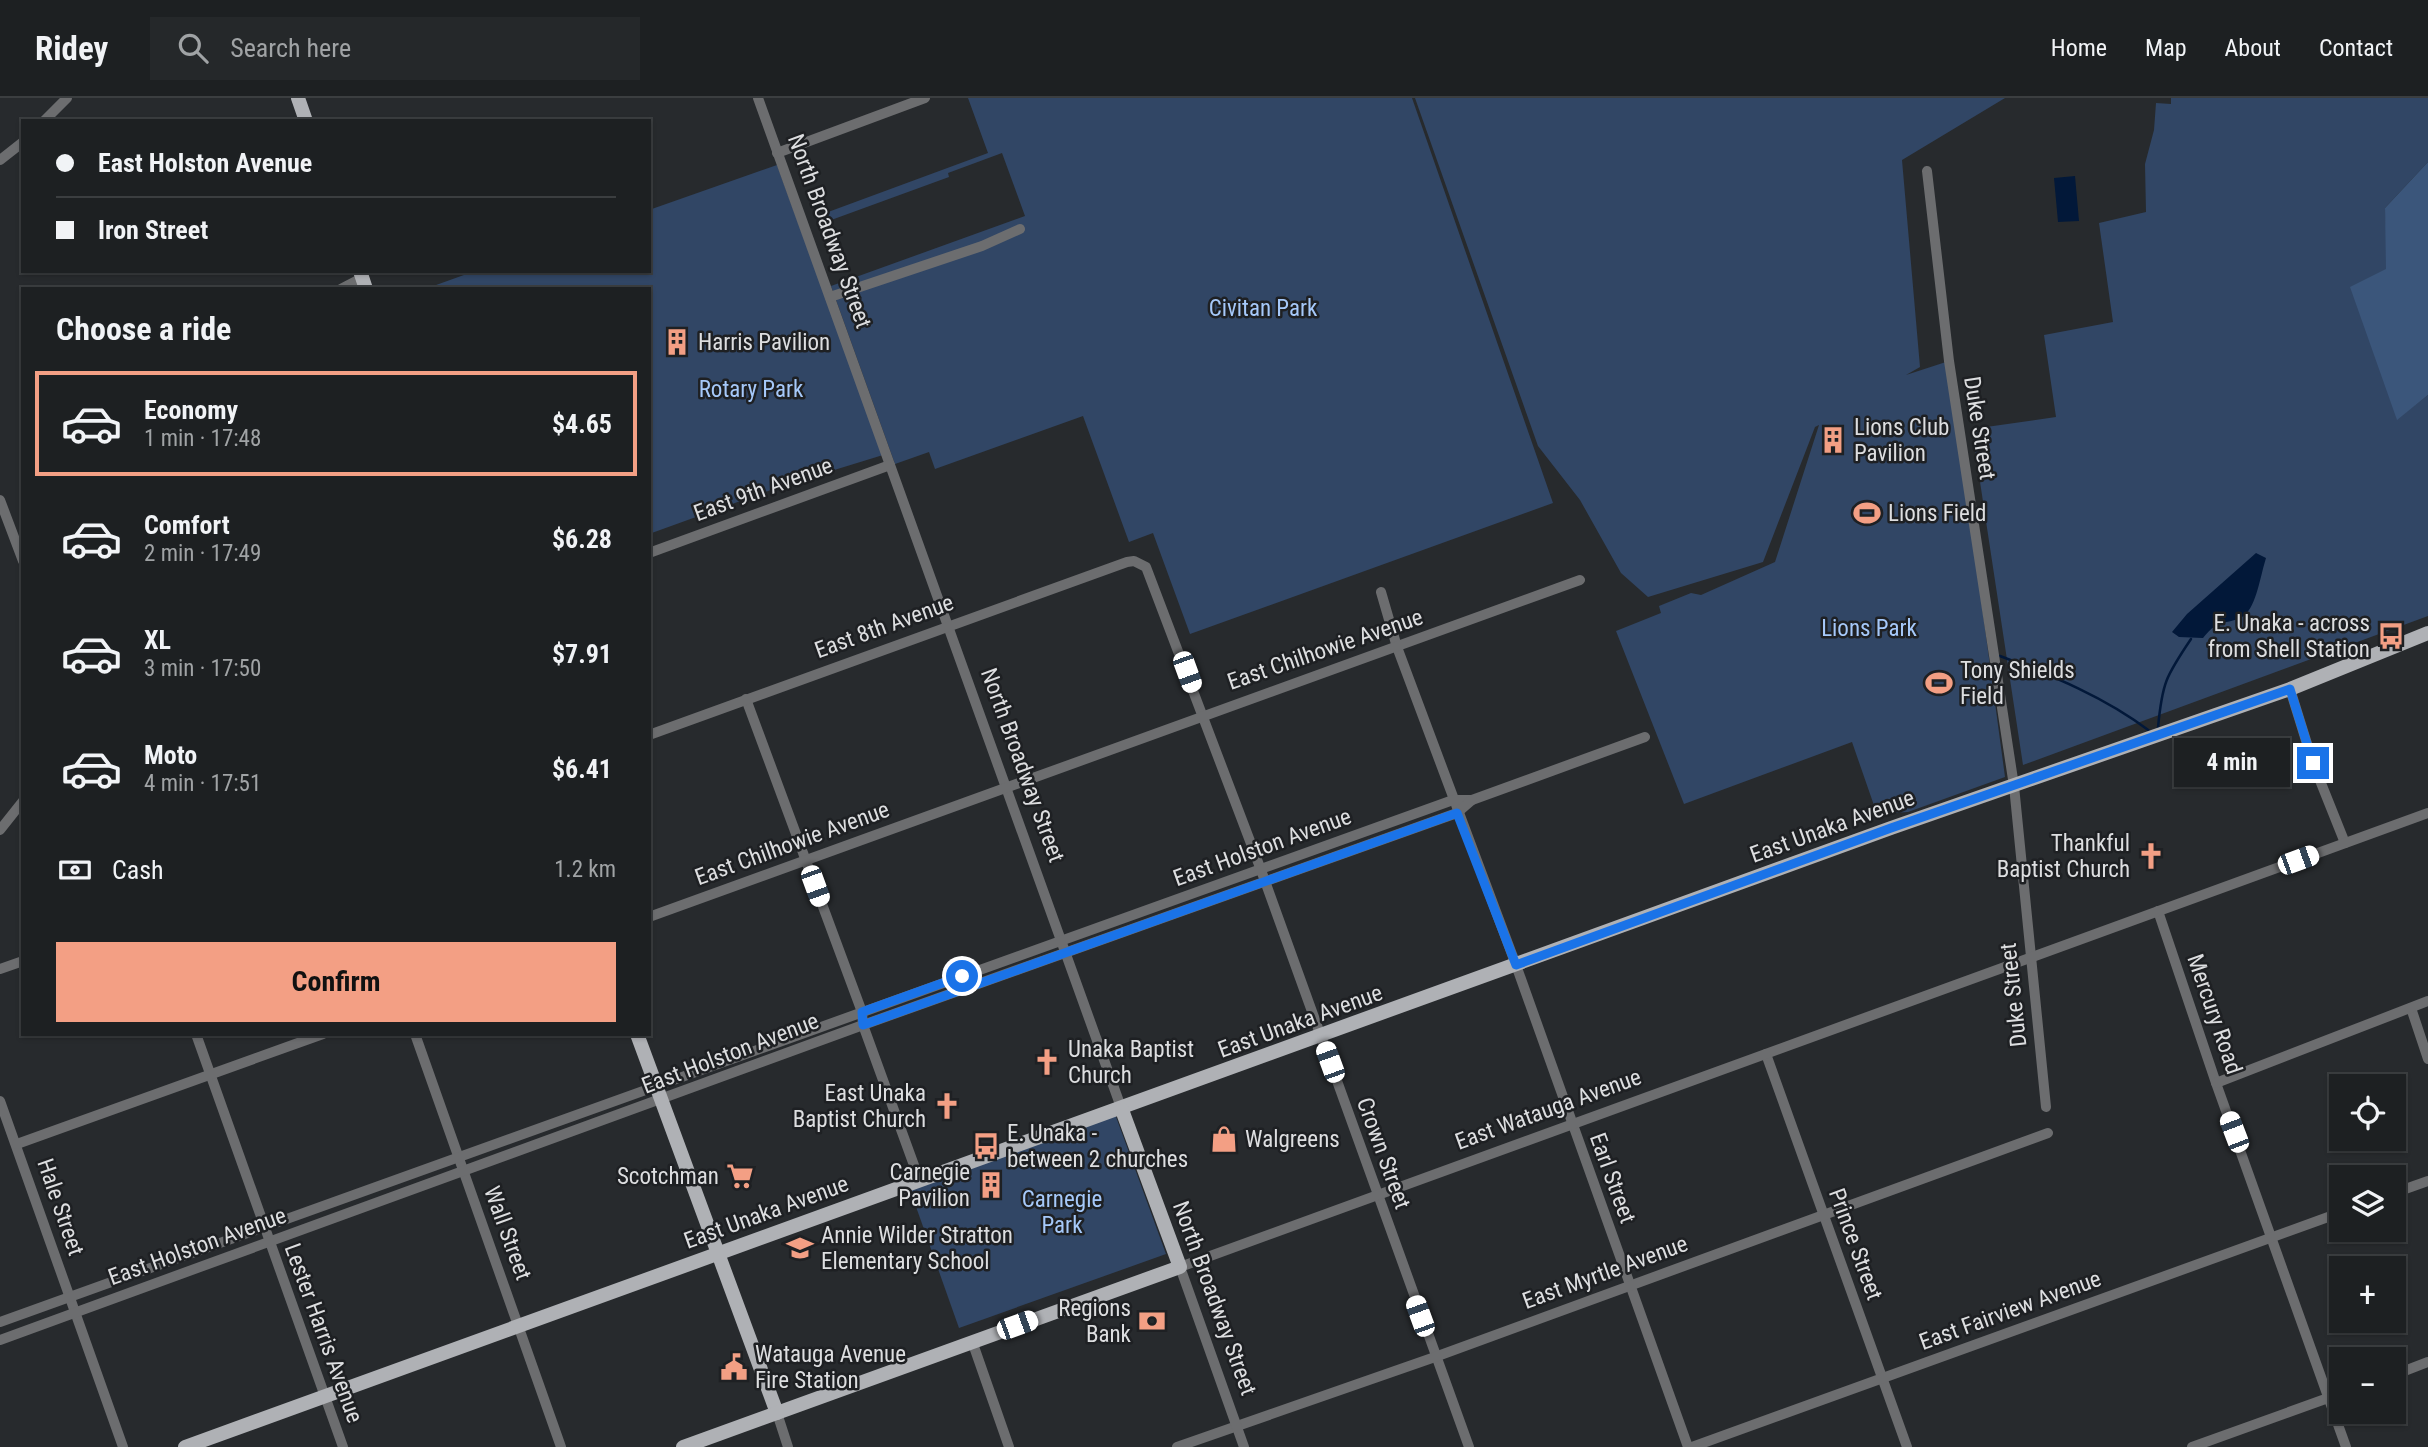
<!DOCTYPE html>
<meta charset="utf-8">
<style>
:root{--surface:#1d2022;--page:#25282a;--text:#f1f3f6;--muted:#a0a3a5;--line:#3b3e40;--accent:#f39f84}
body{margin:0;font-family:"Roboto Condensed",sans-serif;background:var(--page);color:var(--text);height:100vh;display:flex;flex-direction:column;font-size:26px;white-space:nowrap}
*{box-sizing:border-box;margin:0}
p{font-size:23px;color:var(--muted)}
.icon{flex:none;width:38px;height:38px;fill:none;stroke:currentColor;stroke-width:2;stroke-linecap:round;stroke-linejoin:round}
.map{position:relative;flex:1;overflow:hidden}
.drawer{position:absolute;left:21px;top:189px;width:630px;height:749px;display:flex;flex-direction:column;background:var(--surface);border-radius:0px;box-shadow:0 2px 5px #0004,0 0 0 2px var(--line)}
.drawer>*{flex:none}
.guide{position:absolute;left:21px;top:21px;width:630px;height:154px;border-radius:0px;box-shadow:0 2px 5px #0004,0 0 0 2px var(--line);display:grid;align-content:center;height:154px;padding:0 35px;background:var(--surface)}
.tools{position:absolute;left:2329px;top:976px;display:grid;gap:14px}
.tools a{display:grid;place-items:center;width:77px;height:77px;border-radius:0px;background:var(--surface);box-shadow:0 2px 5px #0004,0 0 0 2px var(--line);font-size:35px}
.end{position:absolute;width:32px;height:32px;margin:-16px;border:9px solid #1a73e8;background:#fff;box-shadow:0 0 0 4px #fff}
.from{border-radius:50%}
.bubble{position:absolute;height:49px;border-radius:0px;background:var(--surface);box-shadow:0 2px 5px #0004,0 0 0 2px var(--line);font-size:23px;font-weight:700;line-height:49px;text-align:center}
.car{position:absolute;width:21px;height:42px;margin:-21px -10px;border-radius:9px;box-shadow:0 0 5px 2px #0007;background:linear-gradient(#fff 24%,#345 0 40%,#fff 0 76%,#345 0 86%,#fff 0)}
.guide b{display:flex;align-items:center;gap:24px;height:66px;font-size:26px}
.guide b+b{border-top:2px solid var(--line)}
.guide i{width:18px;height:18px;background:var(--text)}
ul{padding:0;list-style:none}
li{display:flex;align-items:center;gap:21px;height:105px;margin:0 14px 10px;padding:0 21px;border:4px solid transparent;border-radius:0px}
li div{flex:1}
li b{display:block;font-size:26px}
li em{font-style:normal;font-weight:700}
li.current{border-color:var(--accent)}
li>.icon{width:63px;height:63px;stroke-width:1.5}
h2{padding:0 35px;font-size:32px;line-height:84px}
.pay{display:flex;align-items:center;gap:18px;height:77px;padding:0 35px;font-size:26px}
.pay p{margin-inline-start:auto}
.button{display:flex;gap:14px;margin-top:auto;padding:14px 35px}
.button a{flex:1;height:80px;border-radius:0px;background:var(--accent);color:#111;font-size:28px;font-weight:700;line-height:80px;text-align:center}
header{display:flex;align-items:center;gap:42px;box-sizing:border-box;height:98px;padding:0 35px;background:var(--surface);border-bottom:2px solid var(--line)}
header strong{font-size:33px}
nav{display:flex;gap:38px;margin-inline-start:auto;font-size:24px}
.search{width:490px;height:63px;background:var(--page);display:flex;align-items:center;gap:18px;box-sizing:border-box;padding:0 24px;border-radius:0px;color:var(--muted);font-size:26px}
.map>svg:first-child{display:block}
.green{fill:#314665}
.forest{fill:#3b567b}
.water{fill:#021839}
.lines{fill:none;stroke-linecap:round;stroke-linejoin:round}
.stream{stroke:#021839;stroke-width:2.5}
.minor{stroke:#6c6d6f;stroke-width:10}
.major{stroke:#afb1b5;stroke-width:14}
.route{stroke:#1a73e8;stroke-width:9}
.labels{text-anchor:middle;stroke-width:5;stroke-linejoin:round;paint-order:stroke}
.street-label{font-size:23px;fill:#dddee0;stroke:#1e2023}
.park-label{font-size:23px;fill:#a6c9fa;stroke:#1e2023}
.poi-label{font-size:23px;fill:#dddee0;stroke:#1e2023;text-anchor:start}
</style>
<header>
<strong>Ridey</strong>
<div class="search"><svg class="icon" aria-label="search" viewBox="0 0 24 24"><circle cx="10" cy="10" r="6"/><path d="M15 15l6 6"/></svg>Search here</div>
<nav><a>Home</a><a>Map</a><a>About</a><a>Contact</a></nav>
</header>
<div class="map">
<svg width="2428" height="1349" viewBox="0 0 2428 1349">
<rect width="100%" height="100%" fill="#272a2d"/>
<g class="green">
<polygon points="968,0 1412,0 1553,405 1190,536 1153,435 1129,444 1083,318 935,371 929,354 895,366 831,188 1025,118 1002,55 948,75 949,79 823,125 820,117 988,55"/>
<polygon points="1415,0 2005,0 1902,62 1920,269 1906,277 1949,263 2005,679 1908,714 1877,716 1852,644 1684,706 1616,533 1661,515 1659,508 1691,495 1701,497 1775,464 1819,327 1815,329 1763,464 1648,499 1621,475 1580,402 1538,348"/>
<polygon points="2171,0 2428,0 2428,64 2385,110 2397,321 2428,297 2428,518 2023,667 1972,331 2056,319 2044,237 2113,224 2099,125 2146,114 2145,66 2154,32 2156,5 2171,6"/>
<polygon points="777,67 883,357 779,389 649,436 649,191 425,191 475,173 649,173 649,112"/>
<polygon points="1115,1016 1166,1156 959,1230 909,1089"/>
</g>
<polygon class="forest" points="2428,64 2428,297 2397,322 2350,189 2386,171 2385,110"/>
<g class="water">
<polygon points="2075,78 2079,123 2058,124 2054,80"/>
<path d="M2256,455L2266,460L2264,467C2260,481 2255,512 2242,519C2223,528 2220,519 2203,540L2179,539L2172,534L2187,516Z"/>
</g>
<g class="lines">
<g class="stream">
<path d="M2000,558C2053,578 2105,599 2151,634"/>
<path d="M2158,630C2162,585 2166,578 2191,541"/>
</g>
<g class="minor">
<polyline points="758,0 1122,1012"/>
<polyline points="44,23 67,0"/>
<polyline points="777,55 925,0"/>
<polyline points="0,62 23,44"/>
<polyline points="1927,73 1949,263 2014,688 2046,1009"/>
<polyline points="341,191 362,180"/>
<polyline points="830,199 982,148 1020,131"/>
<polyline points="0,402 23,463"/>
<polyline points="649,455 890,367"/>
<polyline points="1381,494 1397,549 1516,867 1688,1349"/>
<polyline points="2290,591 2313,665 2345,745"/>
<polyline points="746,601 862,914 863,927 919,1081"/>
<polyline points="649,637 1127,464 1134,463 1146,469 1261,772 1469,1349"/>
<polyline points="0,732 23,703"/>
<polyline points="2158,813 2216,985 2346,1349"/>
<polyline points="649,819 1580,482"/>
<polyline points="0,871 23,863"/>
<polyline points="2411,910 2428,961"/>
<polyline points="196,936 343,1349"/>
<polyline points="415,936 561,1349"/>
<polyline points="1766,956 1907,1349"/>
<polyline points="2216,985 2428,903"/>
<polyline points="0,1003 123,1349"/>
<polyline points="17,1046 323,936"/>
<polyline points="2394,1095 2428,1083"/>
<polyline points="0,1224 1453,702 1472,702 1645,639"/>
<polyline points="0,1242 863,927 1457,715 1472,702"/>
<polyline points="972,1243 1009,1349"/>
<polyline points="2394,1277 2428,1264"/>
<polyline points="777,1315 788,1349"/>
<polyline points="1177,1349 1435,1259 2048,1035"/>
<polyline points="1244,1349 1180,1169 2428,715"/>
<polyline points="1692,1349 2342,1114"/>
<polyline points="2192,1349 2342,1295"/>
</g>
<g class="major">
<polyline points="298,0 306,23"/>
<polyline points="360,173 366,191"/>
<polyline points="637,936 777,1315"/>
<polyline points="185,1349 1891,730 2290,591 2428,535"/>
<polyline points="683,1349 1180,1169 1122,1012"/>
</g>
</g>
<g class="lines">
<polyline class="route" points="962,878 862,914 863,927 1457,715 1516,867 1891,730 2290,591 2313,665"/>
</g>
<defs>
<symbol id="building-bare" viewBox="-9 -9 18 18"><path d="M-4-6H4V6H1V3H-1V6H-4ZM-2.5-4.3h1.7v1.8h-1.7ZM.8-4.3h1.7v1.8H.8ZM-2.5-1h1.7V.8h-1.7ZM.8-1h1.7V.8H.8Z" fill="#f39f84" stroke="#1e2023" stroke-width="2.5" paint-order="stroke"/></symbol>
<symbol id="stadium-bare" viewBox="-9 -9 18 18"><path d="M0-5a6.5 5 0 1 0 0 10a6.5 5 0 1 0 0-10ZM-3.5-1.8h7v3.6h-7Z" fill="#f39f84" stroke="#1e2023" stroke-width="2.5" paint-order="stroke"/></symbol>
<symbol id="bus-bare" viewBox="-9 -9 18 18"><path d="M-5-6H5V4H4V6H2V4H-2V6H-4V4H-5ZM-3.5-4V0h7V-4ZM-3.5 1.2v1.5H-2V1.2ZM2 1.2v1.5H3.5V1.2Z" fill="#f39f84" stroke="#1e2023" stroke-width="2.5" paint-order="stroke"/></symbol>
<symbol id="church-bare" viewBox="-9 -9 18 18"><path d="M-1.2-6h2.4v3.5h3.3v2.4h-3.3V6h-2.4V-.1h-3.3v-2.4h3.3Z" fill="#f39f84" stroke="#1e2023" stroke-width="2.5" paint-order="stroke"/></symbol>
<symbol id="shop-bare" viewBox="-9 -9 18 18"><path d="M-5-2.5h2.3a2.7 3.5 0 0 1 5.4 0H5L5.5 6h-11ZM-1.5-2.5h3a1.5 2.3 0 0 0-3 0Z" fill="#f39f84" stroke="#1e2023" stroke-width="2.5" paint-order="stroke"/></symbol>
<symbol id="supermarket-bare" viewBox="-9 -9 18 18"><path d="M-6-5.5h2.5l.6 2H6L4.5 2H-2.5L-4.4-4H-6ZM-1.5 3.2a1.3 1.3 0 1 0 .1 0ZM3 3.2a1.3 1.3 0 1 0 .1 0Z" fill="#f39f84" stroke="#1e2023" stroke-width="2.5" paint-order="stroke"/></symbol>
<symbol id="school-bare" viewBox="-9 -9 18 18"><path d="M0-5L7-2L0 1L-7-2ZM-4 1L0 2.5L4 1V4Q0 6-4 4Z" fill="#f39f84" stroke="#1e2023" stroke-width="2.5" paint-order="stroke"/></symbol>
<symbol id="bank-bare" viewBox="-9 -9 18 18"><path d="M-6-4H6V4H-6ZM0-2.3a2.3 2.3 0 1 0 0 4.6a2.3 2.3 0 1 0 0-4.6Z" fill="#f39f84" stroke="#1e2023" stroke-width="2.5" paint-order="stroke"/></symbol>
<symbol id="civic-bare" viewBox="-9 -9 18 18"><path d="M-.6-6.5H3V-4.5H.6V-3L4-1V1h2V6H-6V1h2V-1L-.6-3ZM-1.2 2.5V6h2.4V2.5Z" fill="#f39f84" stroke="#1e2023" stroke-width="2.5" paint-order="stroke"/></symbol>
</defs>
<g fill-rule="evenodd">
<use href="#building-bare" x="658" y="225" width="38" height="38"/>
<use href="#building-bare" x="1814" y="323" width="38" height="38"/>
<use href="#stadium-bare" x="1848" y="396" width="38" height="38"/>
<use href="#bus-bare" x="2372" y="519" width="38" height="38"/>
<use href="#stadium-bare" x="1920" y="566" width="38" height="38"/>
<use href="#church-bare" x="2132" y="739" width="38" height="38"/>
<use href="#church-bare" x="1028" y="945" width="38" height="38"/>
<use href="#church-bare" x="928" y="989" width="38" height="38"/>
<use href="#shop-bare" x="1205" y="1022" width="38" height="38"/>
<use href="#bus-bare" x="967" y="1029" width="38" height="38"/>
<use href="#supermarket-bare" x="721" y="1059" width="38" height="38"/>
<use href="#building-bare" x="972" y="1068" width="38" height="38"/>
<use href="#school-bare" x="781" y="1131" width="38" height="38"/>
<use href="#bank-bare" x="1133" y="1204" width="38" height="38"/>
<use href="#civic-bare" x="715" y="1250" width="38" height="38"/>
</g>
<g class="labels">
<g class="street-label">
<text transform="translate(830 133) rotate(70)" y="8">North Broadway Street</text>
<text transform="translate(1980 330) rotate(81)" y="8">Duke Street</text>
<text transform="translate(763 391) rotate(-20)" y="8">East 9th Avenue</text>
<text transform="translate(884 528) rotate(-20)" y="8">East 8th Avenue</text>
<text transform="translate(1325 551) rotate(-19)" y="8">East Chilhowie Avenue</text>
<text transform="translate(1023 667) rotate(70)" y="8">North Broadway Street</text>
<text transform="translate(1832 728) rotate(-20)" y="8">East Unaka Avenue</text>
<text transform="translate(792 745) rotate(-20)" y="8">East Chilhowie Avenue</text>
<text transform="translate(1262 749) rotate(-20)" y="8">East Holston Avenue</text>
<text transform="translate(2013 897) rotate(-96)" y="8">Duke Street</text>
<text transform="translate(2215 916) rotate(71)" y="8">Mercury Road</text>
<text transform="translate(1300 923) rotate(-20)" y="8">East Unaka Avenue</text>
<text transform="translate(730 955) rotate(-21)" y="8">East Holston Avenue</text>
<text transform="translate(1548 1011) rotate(-20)" y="8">East Watauga Avenue</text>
<text transform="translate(1384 1055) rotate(70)" y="8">Crown Street</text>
<text transform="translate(1613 1080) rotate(70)" y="8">Earl Street</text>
<text transform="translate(61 1109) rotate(71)" y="8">Hale Street</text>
<text transform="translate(766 1114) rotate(-20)" y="8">East Unaka Avenue</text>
<text transform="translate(508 1135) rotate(70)" y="8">Wall Street</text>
<text transform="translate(1856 1146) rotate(70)" y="8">Prince Street</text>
<text transform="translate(197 1148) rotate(-20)" y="8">East Holston Avenue</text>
<text transform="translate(1605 1174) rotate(-20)" y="8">East Myrtle Avenue</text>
<text transform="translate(1215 1200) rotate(70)" y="8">North Broadway Street</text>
<text transform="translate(2010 1212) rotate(-20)" y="8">East Fairview Avenue</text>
<text transform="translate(324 1235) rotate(70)" y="8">Lester Harris Avenue</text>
</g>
<g class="park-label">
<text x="1263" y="218">Civitan Park</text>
<text x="751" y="299">Rotary Park</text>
<text x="1869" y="538">Lions Park</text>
<text x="1062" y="1109">Carnegie<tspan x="1062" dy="26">Park</tspan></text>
</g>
<g class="poi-label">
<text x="698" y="252">Harris Pavilion</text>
<text x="1854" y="337">Lions Club<tspan x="1854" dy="26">Pavilion</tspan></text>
<text x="1888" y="423">Lions Field</text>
<text x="2370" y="533" text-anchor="end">E. Unaka - across<tspan x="2370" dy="26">from Shell Station</tspan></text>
<text x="1960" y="580">Tony Shields<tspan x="1960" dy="26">Field</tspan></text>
<text x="2130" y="753" text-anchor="end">Thankful<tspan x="2130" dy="26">Baptist Church</tspan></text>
<text x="1068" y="959">Unaka Baptist<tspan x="1068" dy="26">Church</tspan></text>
<text x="926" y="1003" text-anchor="end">East Unaka<tspan x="926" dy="26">Baptist Church</tspan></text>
<text x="1007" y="1043">E. Unaka -<tspan x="1007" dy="26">between 2 churches</tspan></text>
<text x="1245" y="1049">Walgreens</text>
<text x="970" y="1082" text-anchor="end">Carnegie<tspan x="970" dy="26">Pavilion</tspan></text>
<text x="719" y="1086" text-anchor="end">Scotchman</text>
<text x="821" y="1145">Annie Wilder Stratton<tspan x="821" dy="26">Elementary School</tspan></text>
<text x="1131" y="1218" text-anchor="end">Regions<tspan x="1131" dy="26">Bank</tspan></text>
<text x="755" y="1264">Watauga Avenue<tspan x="755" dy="26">Fire Station</tspan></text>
</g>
</g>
</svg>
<div class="tools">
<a><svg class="icon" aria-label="locate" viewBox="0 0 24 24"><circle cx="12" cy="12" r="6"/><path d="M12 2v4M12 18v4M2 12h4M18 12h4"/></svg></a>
<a><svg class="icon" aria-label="layers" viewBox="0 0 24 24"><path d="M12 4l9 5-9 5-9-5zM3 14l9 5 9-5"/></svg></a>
<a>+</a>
<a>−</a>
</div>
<i class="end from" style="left:962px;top:878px"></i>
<i class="end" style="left:2313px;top:665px"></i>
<div class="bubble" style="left:2174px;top:640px;width:116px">4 min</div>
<i class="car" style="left:1187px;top:574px;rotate:160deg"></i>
<i class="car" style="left:2298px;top:762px;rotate:70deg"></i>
<i class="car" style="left:815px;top:788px;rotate:160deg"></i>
<i class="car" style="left:1330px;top:964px;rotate:340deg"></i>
<i class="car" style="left:2234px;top:1034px;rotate:339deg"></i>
<i class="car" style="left:1420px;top:1218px;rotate:340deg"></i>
<i class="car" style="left:1017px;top:1227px;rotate:70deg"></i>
<div class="guide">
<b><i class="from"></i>East Holston Avenue</b>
<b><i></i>Iron Street</b>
</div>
<section class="drawer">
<h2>Choose a ride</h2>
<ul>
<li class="current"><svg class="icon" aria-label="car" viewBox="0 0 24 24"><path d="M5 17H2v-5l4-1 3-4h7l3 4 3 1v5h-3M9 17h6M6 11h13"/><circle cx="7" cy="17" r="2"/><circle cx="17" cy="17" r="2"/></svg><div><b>Economy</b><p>1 min · 17:48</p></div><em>$4.65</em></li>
<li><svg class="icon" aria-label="car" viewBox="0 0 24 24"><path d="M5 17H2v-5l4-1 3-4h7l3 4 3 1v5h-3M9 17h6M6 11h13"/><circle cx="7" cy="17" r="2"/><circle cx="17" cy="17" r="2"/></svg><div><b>Comfort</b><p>2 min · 17:49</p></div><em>$6.28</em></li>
<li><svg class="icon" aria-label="car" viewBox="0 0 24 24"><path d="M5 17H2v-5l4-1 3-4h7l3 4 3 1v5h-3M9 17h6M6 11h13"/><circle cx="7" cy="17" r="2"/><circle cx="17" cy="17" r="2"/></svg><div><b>XL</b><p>3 min · 17:50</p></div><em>$7.91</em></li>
<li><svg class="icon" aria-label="car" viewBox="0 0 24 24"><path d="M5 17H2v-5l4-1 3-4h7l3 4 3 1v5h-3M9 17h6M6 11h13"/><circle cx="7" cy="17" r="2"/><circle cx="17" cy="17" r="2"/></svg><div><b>Moto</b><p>4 min · 17:51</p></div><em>$6.41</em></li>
</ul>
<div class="pay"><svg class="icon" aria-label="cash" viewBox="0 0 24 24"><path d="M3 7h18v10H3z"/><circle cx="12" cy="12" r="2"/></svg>Cash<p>1.2 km</p></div>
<div class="button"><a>Confirm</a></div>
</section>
</div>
